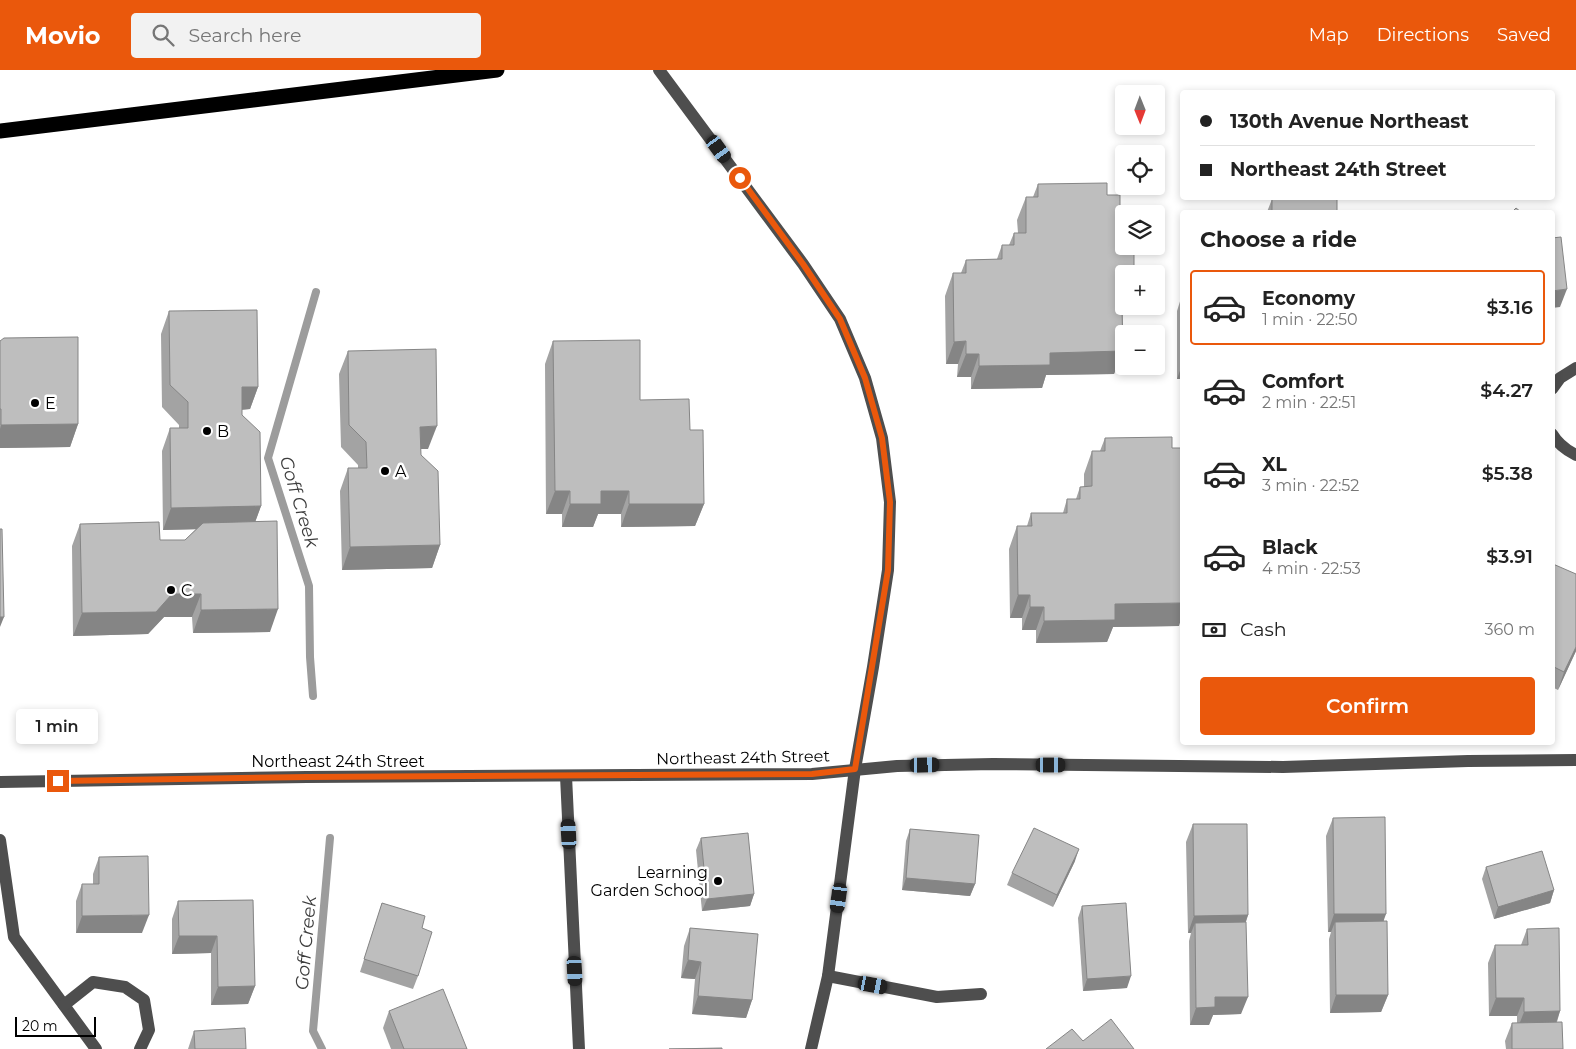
<!DOCTYPE html>
<meta charset="utf-8">
<style>
:root{--surface:#fff;--page:#f2f2f2;--text:#222;--muted:#767676;--line:#e0e0e0;--accent:#ea580c}
body{margin:0;font-family:Montserrat,sans-serif;background:var(--page);color:var(--text);height:100vh;display:flex;flex-direction:column;font-size:19px;white-space:nowrap}
*{box-sizing:border-box;margin:0}
p{font-size:16px;color:var(--muted)}
.icon{flex:none;width:28px;height:28px;fill:none;stroke:currentColor;stroke-width:2;stroke-linecap:round;stroke-linejoin:round}
.map{position:relative;flex:1;overflow:hidden}
.details{position:absolute;left:1180px;top:140px;width:375px;height:535px;display:flex;flex-direction:column;background:var(--surface);border-radius:5px;box-shadow:0 2px 8px #0003}
.details>*{flex:none}
.guide{position:absolute;left:1180px;top:20px;width:375px;height:110px;border-radius:5px;box-shadow:0 2px 8px #0003;display:grid;align-content:center;height:110px;padding:0 20px;background:var(--surface)}
.needle{width:32px;rotate:179deg}
.buttons{position:absolute;left:1115px;top:15px;display:grid;gap:10px}
.buttons a{display:grid;place-items:center;width:50px;height:50px;border-radius:5px;background:var(--surface);box-shadow:0 2px 8px #0003;font-size:25px}
.scale{position:absolute;left:15px;bottom:12px;width:81px;box-sizing:border-box;padding-left:5px;border:2px solid #000;border-top:0;font-size:14px;line-height:18px;white-space:nowrap;color:#000;-webkit-text-stroke:4px #fff;paint-order:stroke}
.end{position:absolute;width:22px;height:22px;margin:-11px;border:6px solid #ea580c;background:#fff;box-shadow:0 0 0 2px #fff}
.from{border-radius:50%}
.bubble{position:absolute;height:35px;border-radius:5px;background:var(--surface);box-shadow:0 2px 8px #0003;font-size:16px;font-weight:600;line-height:35px;text-align:center}
.car{position:absolute;width:15px;height:30px;margin:-15px -8px;border-radius:6px;box-shadow:0 0 4px 1px #0007;background:linear-gradient(#222 24%,#8ab4d8 0 40%,#222 0 76%,#8ab4d8 0 86%,#222 0)}
.guide b{display:flex;align-items:center;gap:18px;height:48px;font-size:19px}
.guide b+b{border-top:1px solid var(--line)}
.guide i{width:12px;height:12px;background:var(--text)}
ul{padding:0;list-style:none}
li{display:flex;align-items:center;gap:15px;height:75px;margin:0 10px 8px;padding:0 10px;border:2px solid transparent;border-radius:5px}
li div{flex:1}
li b{display:block;font-size:19px}
li em{font-style:normal;font-weight:600}
li.selected{border-color:var(--accent)}
li>.icon{width:45px;height:45px;stroke-width:1.5}
h2{padding:0 20px;font-size:22px;line-height:60px}
.pay{display:flex;align-items:center;gap:12px;height:55px;padding:0 20px;font-size:19px}
.pay p{margin-inline-start:auto}
.action{display:flex;gap:10px;margin-top:auto;padding:10px 20px}
.action a{flex:1;height:58px;border-radius:5px;background:var(--accent);color:#fff;font-size:20px;font-weight:600;line-height:58px;text-align:center}
header{display:flex;align-items:center;gap:30px;box-sizing:border-box;height:70px;padding:0 25px;background:var(--accent);color:#fff}
header strong{font-size:24px}
nav{display:flex;gap:28px;margin-inline-start:auto;font-size:18px}
.search{width:350px;height:45px;background:var(--page);display:flex;align-items:center;gap:12px;box-sizing:border-box;padding:0 18px;border-radius:5px;color:var(--muted);font-size:19px}
.map>svg:first-child{display:block}
.lines{fill:none;stroke-linecap:round;stroke-linejoin:round}
.stream{stroke:#9c9c9c;stroke-width:8}
.minor{stroke:#4e4e4e;stroke-width:12}
.highway{stroke:#000;stroke-width:15}
.wall{fill:#a3a3a3}
.shaded-wall{fill:#858585}
.building{fill:#bebebe;stroke:#858585}
.route{stroke:#ea580c;stroke-width:6}
.poi-dot{fill:#000;stroke:#fff;stroke-width:2}
.labels{text-anchor:middle;stroke-width:5;stroke-linejoin:round;paint-order:stroke}
.poi-label{font-size:16px;fill:#000;stroke:#fff;text-anchor:start}
.street-label{font-size:16px;fill:#000;stroke:#fff}
.water-label{font-size:18px;font-style:italic;fill:#3d3d3d;stroke:#fff}
</style>
<header>
<strong>Movio</strong>
<div class="search"><svg class="icon" aria-label="search" viewBox="0 0 24 24"><circle cx="10" cy="10" r="6"/><path d="M15 15l6 6"/></svg>Search here</div>
<nav><a>Map</a><a>Directions</a><a>Saved</a></nav>
</header>
<div class="map">
<svg width="1576" height="979" viewBox="0 0 1576 979">
<rect width="100%" height="100%" fill="#fff"/>
<g class="lines">
<g class="stream">
<polyline points="313,626 310,587 309,516 268,388 316,222"/>
<polyline points="322,979 313,961 330,768"/>
</g>
<g class="minor">
<polyline points="659,0 803,194 840,249 865,308 882,368 890,432 888,500 873,597 855,699 828,906 811,979"/>
<polyline points="1552,319 1560,308 1576,298"/>
<path d="M1552,364C1558,374 1566,380 1576,385"/>
<polyline points="566,706 579,979"/>
<polyline points="0,712 307,707 812,704 897,696 993,694 1283,697 1468,691 1576,690"/>
<polyline points="0,770 14,867 96,979"/>
<polyline points="828,906 937,927 981,924"/>
<polyline points="64,935 93,912 125,917 144,930 149,960 140,979"/>
</g>
<polyline class="highway" points="0,61 497,0"/>
</g>
<g class="wall">
<polygon points="1038,114 1107,125 1120,137 1134,196 1131,204 1124,204 1124,219 1122,219 1123,281 1114,304 1046,305 1042,318 971,319 971,307 957,307 958,294 946,294 945,226 953,203 961,203 966,190 997,189 1002,175 1009,175 1014,163 1018,163 1017,150 1026,127 1033,127"/>
<polygon points="1272,129 1337,141 1267,142"/>
<polygon points="1182,225 1182,309 1177,309 1177,241"/>
<polygon points="169,241 258,317 250,339 242,340 242,345 261,436 255,452 270,562 193,563 192,547 164,547 148,564 73,566 72,476 80,454 160,470 185,470 196,459 163,460 162,381 170,358 179,358 179,355 162,337 161,264"/>
<polygon points="0,271 78,354 70,377 0,378"/>
<polygon points="553,271 640,330 690,360 704,434 695,456 621,457 621,444 598,444 593,457 562,457 562,444 546,444 545,294"/>
<polygon points="348,281 428,379 421,379 421,385 440,475 432,498 342,500 340,421 348,398 358,398 358,395 341,377 339,304"/>
<polygon points="1105,368 1179,556 1113,557 1107,572 1036,573 1036,560 1022,560 1022,548 1010,548 1009,479 1017,456 1027,456 1031,443 1063,443 1067,429 1076,429 1080,417 1084,417 1084,404 1092,381 1100,381"/>
<polygon points="1552,496 1576,504 1576,581 1558,620 1552,617"/>
<polygon points="1333,748 1384,851 1388,925 1381,942 1330,943 1329,869 1331,862 1328,862 1326,766"/>
<polygon points="1193,754 1248,845 1246,852 1241,944 1213,945 1209,955 1190,955 1189,871 1191,863 1188,863 1186,772"/>
<polygon points="910,759 975,814 970,826 902,820 906,771"/>
<polygon points="701,768 754,824 750,836 702,841 696,780"/>
<polygon points="99,787 142,863 76,863 76,831 82,814 93,814 93,804"/>
<polygon points="1075,791 1053,837 1007,815 1012,803"/>
<polygon points="1486,797 1554,820 1550,833 1494,849 1482,809"/>
<polygon points="253,830 255,916 248,934 211,935 211,883 172,884 172,849 178,831"/>
<polygon points="382,833 422,858 418,906 413,919 360,902"/>
<polygon points="1082,836 1127,918 1083,921 1078,848"/>
<polygon points="690,858 752,930 746,948 692,944 695,909 681,908 684,876"/>
<polygon points="1527,859 1560,941 1557,952 1563,979 1506,979 1505,971 1512,953 1517,953 1517,946 1489,946 1488,893 1495,875 1521,875"/>
<polygon points="389,941 467,979 391,979 383,958"/>
<polygon points="194,961 246,979 188,979"/>
</g>
<g class="shaded-wall">
<polygon points="1121,196 1134,196 1131,204 1124,204 1124,219 1113,219"/>
<polygon points="1567,219 1560,237 1552,238 1552,221"/>
<polygon points="966,271 958,294 946,294 954,272"/>
<polygon points="1123,281 1114,304 1046,305 1042,318 971,319 979,296 1050,283"/>
<polygon points="966,284 979,284 971,307 957,307"/>
<polygon points="1182,295 1182,309 1177,309"/>
<polygon points="242,317 258,317 250,339 234,340"/>
<polygon points="78,354 70,377 0,378 0,359 1,355"/>
<polygon points="437,356 428,379 412,379 420,357"/>
<polygon points="555,421 570,421 562,444 546,444"/>
<polygon points="601,421 629,421 621,444 598,444 593,457 562,457 570,434"/>
<polygon points="629,434 704,434 695,456 621,457"/>
<polygon points="261,436 253,458 163,460 171,438"/>
<polygon points="440,475 432,498 342,500 350,477"/>
<polygon points="172,524 201,524 192,547 164,547 148,564 73,566 82,543"/>
<polygon points="1018,525 1030,525 1022,548 1010,548"/>
<polygon points="1182,533 1182,546 1179,556 1113,557 1107,572 1036,573 1044,551 1115,534"/>
<polygon points="1030,537 1044,537 1036,560 1022,560"/>
<polygon points="278,539 270,562 193,563 201,540"/>
<polygon points="0,547 4,547 0,557"/>
<polygon points="1576,577 1576,581 1558,620 1564,602"/>
<polygon points="1079,779 1075,791 1053,837 1057,825"/>
<polygon points="906,808 975,814 970,826 902,820"/>
<polygon points="1554,820 1550,833 1494,849 1498,837"/>
<polygon points="754,824 750,836 702,841 707,829"/>
<polygon points="1334,844 1386,844 1380,861 1335,852 1331,862 1328,862"/>
<polygon points="149,845 142,863 76,863 82,846"/>
<polygon points="1248,845 1242,862 1195,853 1191,863 1188,863 1194,846"/>
<polygon points="179,866 217,866 211,883 172,884"/>
<polygon points="688,890 701,892 695,909 681,908"/>
<polygon points="1131,906 1127,918 1083,921 1087,909"/>
<polygon points="255,916 248,934 211,935 218,917"/>
<polygon points="1336,925 1388,925 1381,942 1330,943"/>
<polygon points="698,926 752,930 746,948 692,944"/>
<polygon points="1215,927 1248,927 1241,944 1213,945 1209,955 1190,955 1196,938"/>
<polygon points="1496,928 1524,928 1517,946 1489,946"/>
<polygon points="1560,941 1554,959 1517,960 1524,942"/>
</g>
<g class="building">
<polygon points="1107,113 1107,125 1120,125 1120,137 1133,137 1133,144 1124,144 1124,176 1134,176 1134,196 1121,196 1123,281 1050,283 1050,295 979,296 979,284 966,284 966,271 954,272 953,203 966,203 966,190 1002,189 1002,175 1014,175 1014,163 1026,163 1026,127 1038,127 1038,114"/>
<polygon points="1337,128 1337,141 1351,141 1351,142 1264,142 1272,142 1272,129"/>
<polygon points="1516,138 1521,142 1512,142"/>
<polygon points="1561,167 1567,219 1552,221 1552,168"/>
<polygon points="257,240 258,317 242,317 242,345 260,362 261,436 171,438 170,358 188,358 188,332 170,315 169,241"/>
<polygon points="78,267 78,354 1,355 1,339 0,339 0,271 4,268"/>
<polygon points="640,270 640,330 689,329 690,360 703,360 704,434 629,434 629,421 601,421 601,434 570,434 570,421 555,421 553,271"/>
<polygon points="436,279 437,356 420,357 421,385 438,401 440,475 350,477 348,398 367,398 366,372 349,355 348,281"/>
<polygon points="1172,367 1172,378 1182,378 1182,533 1115,534 1115,550 1044,551 1044,537 1030,537 1030,525 1018,525 1017,456 1032,456 1031,443 1067,443 1067,429 1080,429 1080,417 1092,416 1092,381 1105,381 1105,368"/>
<polygon points="277,451 278,539 201,540 201,524 172,524 156,542 82,543 80,454 159,452 160,470 185,470 203,453"/>
<polygon points="0,459 2,459 4,547 0,547"/>
<polygon points="1553,494 1576,504 1576,577 1564,602 1552,596 1552,496"/>
<polygon points="1385,747 1386,844 1334,844 1333,748"/>
<polygon points="1193,754 1247,754 1248,845 1194,846"/>
<polygon points="1034,758 1079,779 1057,825 1012,803"/>
<polygon points="910,759 979,765 975,814 906,808"/>
<polygon points="748,763 754,824 707,829 701,768"/>
<polygon points="1542,781 1554,820 1498,837 1486,797"/>
<polygon points="148,786 149,845 82,846 82,814 99,814 99,787"/>
<polygon points="253,830 255,916 218,917 217,866 179,866 178,831"/>
<polygon points="382,833 425,846 422,858 432,862 418,906 364,889"/>
<polygon points="1126,833 1131,906 1087,909 1082,836"/>
<polygon points="1387,851 1388,925 1336,925 1335,852"/>
<polygon points="1246,852 1248,927 1215,927 1215,937 1196,938 1195,853"/>
<polygon points="690,858 758,864 752,930 698,926 701,892 688,890"/>
<polygon points="1559,858 1560,941 1524,942 1524,928 1496,928 1495,875 1528,875 1527,859"/>
<polygon points="443,919 467,979 404,979 389,941"/>
<polygon points="1111,949 1134,979 1046,979 1072,959 1083,971"/>
<polygon points="1562,952 1563,979 1512,979 1512,953"/>
<polygon points="245,958 246,979 195,979 194,961"/>
<polygon points="722,978 722,979 669,979"/>
</g>
<g class="lines">
<polyline class="route" points="58,711 307,707 812,704 855,699 888,500 890,432 882,368 865,308 840,249 803,194 740,108"/>
</g>
<g class="poi-dot">
<circle cx="35" cy="333" r="5"/>
<circle cx="207" cy="361" r="5"/>
<circle cx="385" cy="401" r="5"/>
<circle cx="171" cy="520" r="5"/>
<circle cx="718" cy="811" r="5"/>
</g>
<g class="labels">
<g class="poi-label">
<text x="45" y="339">E</text>
<text x="217" y="367">B</text>
<text x="395" y="407">A</text>
<text x="181" y="526">C</text>
<text x="708" y="808" text-anchor="end">Learning<tspan x="708" dy="18">Garden School</tspan></text>
</g>
<g class="street-label">
<text transform="translate(743 687) rotate(-1)" y="6">Northeast 24th Street</text>
<text x="338" y="697">Northeast 24th Street</text>
</g>
<g class="water-label">
<text transform="translate(299 432) rotate(73)" y="6">Goff Creek</text>
<text transform="translate(306 873) rotate(-85)" y="6">Goff Creek</text>
</g>
</g>
</svg>
<div class="buttons">
<a><svg class="needle" viewBox="-14 -14 28 28"><path d="M0-13l5 13h-10z" fill="#e53935"/><path d="M0 13l5-13h-10z" fill="#767676"/></svg></a>
<a><svg class="icon" aria-label="locate" viewBox="0 0 24 24"><circle cx="12" cy="12" r="6"/><path d="M12 2v4M12 18v4M2 12h4M18 12h4"/></svg></a>
<a><svg class="icon" aria-label="layers" viewBox="0 0 24 24"><path d="M12 4l9 5-9 5-9-5zM3 14l9 5 9-5"/></svg></a>
<a>+</a>
<a>−</a>
</div>
<div class="scale">20 m</div>
<i class="end from" style="left:740px;top:108px"></i>
<i class="end" style="left:58px;top:711px"></i>
<div class="bubble" style="left:16px;top:639px;width:82px">1 min</div>
<i class="car" style="left:719px;top:79px;rotate:144deg"></i>
<i class="car" style="left:925px;top:695px;rotate:89deg"></i>
<i class="car" style="left:1051px;top:695px;rotate:90deg"></i>
<i class="car" style="left:569px;top:764px;rotate:357deg"></i>
<i class="car" style="left:839px;top:828px;rotate:188deg"></i>
<i class="car" style="left:575px;top:901px;rotate:177deg"></i>
<i class="car" style="left:873px;top:915px;rotate:101deg"></i>
<div class="guide">
<b><i class="from"></i>130th Avenue Northeast</b>
<b><i></i>Northeast 24th Street</b>
</div>
<section class="details">
<h2>Choose a ride</h2>
<ul>
<li class="selected"><svg class="icon" aria-label="car" viewBox="0 0 24 24"><path d="M5 17H2v-5l4-1 3-4h7l3 4 3 1v5h-3M9 17h6M6 11h13"/><circle cx="7" cy="17" r="2"/><circle cx="17" cy="17" r="2"/></svg><div><b>Economy</b><p>1 min · 22:50</p></div><em>$3.16</em></li>
<li><svg class="icon" aria-label="car" viewBox="0 0 24 24"><path d="M5 17H2v-5l4-1 3-4h7l3 4 3 1v5h-3M9 17h6M6 11h13"/><circle cx="7" cy="17" r="2"/><circle cx="17" cy="17" r="2"/></svg><div><b>Comfort</b><p>2 min · 22:51</p></div><em>$4.27</em></li>
<li><svg class="icon" aria-label="car" viewBox="0 0 24 24"><path d="M5 17H2v-5l4-1 3-4h7l3 4 3 1v5h-3M9 17h6M6 11h13"/><circle cx="7" cy="17" r="2"/><circle cx="17" cy="17" r="2"/></svg><div><b>XL</b><p>3 min · 22:52</p></div><em>$5.38</em></li>
<li><svg class="icon" aria-label="car" viewBox="0 0 24 24"><path d="M5 17H2v-5l4-1 3-4h7l3 4 3 1v5h-3M9 17h6M6 11h13"/><circle cx="7" cy="17" r="2"/><circle cx="17" cy="17" r="2"/></svg><div><b>Black</b><p>4 min · 22:53</p></div><em>$3.91</em></li>
</ul>
<div class="pay"><svg class="icon" aria-label="cash" viewBox="0 0 24 24"><path d="M3 7h18v10H3z"/><circle cx="12" cy="12" r="2"/></svg>Cash<p>360 m</p></div>
<div class="action"><a>Confirm</a></div>
</section>
</div>
